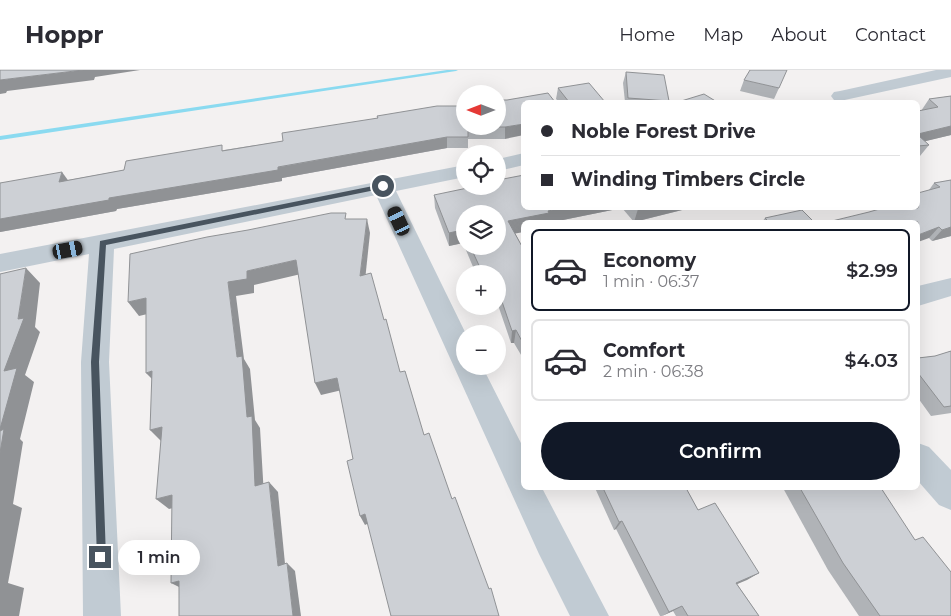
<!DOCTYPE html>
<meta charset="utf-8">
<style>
:root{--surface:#fff;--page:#f2f2f3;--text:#2b2b33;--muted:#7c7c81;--line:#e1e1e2;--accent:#111827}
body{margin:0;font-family:Montserrat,sans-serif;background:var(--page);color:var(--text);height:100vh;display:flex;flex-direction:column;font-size:19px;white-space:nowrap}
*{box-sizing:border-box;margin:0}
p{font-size:16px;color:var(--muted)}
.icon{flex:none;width:28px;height:28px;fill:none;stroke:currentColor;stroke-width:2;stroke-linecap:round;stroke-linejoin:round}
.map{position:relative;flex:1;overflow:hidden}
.panel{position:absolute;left:521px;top:150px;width:399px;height:270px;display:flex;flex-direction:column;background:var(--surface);border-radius:8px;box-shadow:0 5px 20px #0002}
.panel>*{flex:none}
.banner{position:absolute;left:521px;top:30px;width:399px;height:110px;border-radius:8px;box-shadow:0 5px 20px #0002;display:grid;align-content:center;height:110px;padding:0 20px;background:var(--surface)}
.needle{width:32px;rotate:270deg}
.tools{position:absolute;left:456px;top:15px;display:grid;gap:10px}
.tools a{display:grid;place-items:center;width:50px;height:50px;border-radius:50%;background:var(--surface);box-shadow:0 5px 20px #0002;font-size:25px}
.end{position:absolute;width:22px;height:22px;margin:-11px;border:6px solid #48545f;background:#fff;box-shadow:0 0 0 2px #fff}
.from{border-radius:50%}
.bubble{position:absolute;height:35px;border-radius:18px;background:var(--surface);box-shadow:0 5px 20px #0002;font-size:16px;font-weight:600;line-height:35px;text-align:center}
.car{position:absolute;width:15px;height:30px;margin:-15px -8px;border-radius:6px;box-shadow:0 0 4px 1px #0007;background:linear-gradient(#222 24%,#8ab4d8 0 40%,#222 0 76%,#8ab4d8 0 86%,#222 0)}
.banner b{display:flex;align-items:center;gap:18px;height:48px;font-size:19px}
.banner b+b{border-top:1px solid var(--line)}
.banner i{width:12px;height:12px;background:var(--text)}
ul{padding:9px 0 0;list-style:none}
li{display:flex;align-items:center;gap:15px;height:82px;margin:0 10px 8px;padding:0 10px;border:2px solid var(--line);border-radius:8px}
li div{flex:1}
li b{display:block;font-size:19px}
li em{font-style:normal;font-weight:600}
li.on{border-color:var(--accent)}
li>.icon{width:45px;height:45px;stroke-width:1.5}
.button{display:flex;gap:10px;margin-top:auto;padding:10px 20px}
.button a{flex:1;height:58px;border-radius:30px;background:var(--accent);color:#fff;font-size:20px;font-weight:600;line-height:58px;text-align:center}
header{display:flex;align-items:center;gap:30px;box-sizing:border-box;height:70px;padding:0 25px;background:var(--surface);border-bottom:1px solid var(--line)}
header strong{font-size:24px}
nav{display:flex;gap:28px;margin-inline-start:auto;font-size:18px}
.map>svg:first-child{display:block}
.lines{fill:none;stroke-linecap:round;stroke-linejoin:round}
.stream{fill:#8adaf0;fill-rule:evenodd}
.minor{fill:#c1cbd3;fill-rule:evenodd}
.wall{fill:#b0b3b7;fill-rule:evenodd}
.shaded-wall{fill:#909295}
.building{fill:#cdd0d5;stroke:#909295}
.route{fill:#48545f}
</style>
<header>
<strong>Hoppr</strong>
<nav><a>Home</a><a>Map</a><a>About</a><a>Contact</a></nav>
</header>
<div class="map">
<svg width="951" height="546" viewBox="0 0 951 546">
<rect width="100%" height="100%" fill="#f3f1f1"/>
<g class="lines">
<polygon class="stream" points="447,0 458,0 456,1 0,70 0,66"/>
<g class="minor">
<polygon points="936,0 951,0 951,7 840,31 834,30 831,26 834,22 840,21"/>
<polygon points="524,83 524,95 498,101 498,89"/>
<polygon points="465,95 465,107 396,121 466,264 465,296 482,296 524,379 524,418 542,418 609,546 570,546 539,484 376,125 114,179 109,292 121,546 83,546 81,292 89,184 0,202 0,184"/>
<polygon points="951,208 951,226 918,236 918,216"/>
<polygon points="918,373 929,377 951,400 951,440 939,435 918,411"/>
</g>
</g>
<g class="wall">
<polygon points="626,2 669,31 668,32 625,32 623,13"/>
<polygon points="744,10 779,18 774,29 740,21"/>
<polygon points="558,18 605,32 559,32 556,29"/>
<polygon points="951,26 951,65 925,71 929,75 920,86 918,86 918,41 921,41 929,29"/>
<polygon points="507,30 505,69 468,69 468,78 447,78 282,108 282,111 117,139 116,141 0,162 0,113 68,110 124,100 224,80 283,71 377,48 377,46 465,56"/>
<polygon points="951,110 951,166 932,171 929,168 918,138 929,120 934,113"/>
<path d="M434,125L524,138H690L634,152L622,138L553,152H524L515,163L524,180V290L514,273H511L498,235V204H476L463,173L449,176L435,138ZM465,144L498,176H465Z"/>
<polygon points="765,148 814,152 762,152"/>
<polygon points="951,281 951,343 931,346 918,328 918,288 935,286"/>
<polygon points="595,418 686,418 698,440 759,503 737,514 759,546 676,546 673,541 662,546 660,546 616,459 614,460"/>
<polygon points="783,418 881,418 951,546 859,546 828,500"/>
</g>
<g class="shaded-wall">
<polygon points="83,0 140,0 95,7 94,10 7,21 6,23 0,24 0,10"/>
<polygon points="524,54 524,65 505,69 505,57"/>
<polygon points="951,56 951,65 918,73 918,64"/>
<polygon points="447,67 447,78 282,108 282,111 117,139 116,141 0,162 0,149 109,128"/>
<polygon points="62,102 70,113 59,112"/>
<polygon points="562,138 622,138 553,152 524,152 524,162 507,165 508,151 548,141"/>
<polygon points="642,138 690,138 634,152 638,139"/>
<polygon points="367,149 370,163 364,220 360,206"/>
<polygon points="939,157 929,168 918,172 918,165"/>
<polygon points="951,157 951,166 932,171 942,160"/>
<polygon points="462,160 463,173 449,176 449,163"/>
<polygon points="296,190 301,204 254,215 254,223 236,226 244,289 250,299 255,350 260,358 264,426 255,416 247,347 237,287 228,212 247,201"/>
<polygon points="26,198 40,213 35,257 40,262 25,305 34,312 20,369 23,372 13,434 22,438 8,513 24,518 19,546 0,546 0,359 4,301 18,249"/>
<polygon points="146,228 156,242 139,246 128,232"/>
<polygon points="516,260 514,273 511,273 512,261"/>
<polygon points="152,301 158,315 146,303"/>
<polygon points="337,308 342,320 321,325 315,313"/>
<polygon points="162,357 162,372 150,360"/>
<polygon points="269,412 278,422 286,504 278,496"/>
<polygon points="172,425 185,435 169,439 156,429"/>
<polygon points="365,444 369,453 365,455 360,446"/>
<polygon points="622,451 616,459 614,460 619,452"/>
<polygon points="287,493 295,501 301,546 293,546"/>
<polygon points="759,503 747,510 725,519 736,513"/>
<polygon points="179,511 185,520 171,513"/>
<polygon points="682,536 673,541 662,546 669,542"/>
</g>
<g class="building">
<polygon points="0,0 83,0 0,10"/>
<polygon points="750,0 787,0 779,18 744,10"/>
<polygon points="626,2 664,5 669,31 628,28"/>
<polygon points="589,13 605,32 569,32 558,18"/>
<polygon points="548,23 555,32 524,32 524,54 505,57 468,57 468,67 447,67 278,97 278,100 109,128 109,130 0,149 0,113 62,102 59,112 124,100 126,91 222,75 222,81 283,71 282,63 378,48 377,46 437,36 465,36 465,56 498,56 498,30 507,30"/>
<polygon points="704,24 717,32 678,32"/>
<polygon points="951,26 951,56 918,64 918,41 938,37 929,29"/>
<polygon points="918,65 929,75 918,76"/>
<polygon points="524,105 524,138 562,138 548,141 549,143 508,151 524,180 524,275 516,260 512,261 498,220 498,204 483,204 470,176 498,176 498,144 465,144 465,166 462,160 449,163 434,125 477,116 498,116 498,110"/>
<polygon points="951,110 951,157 942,160 939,157 918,165 918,152 828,152 869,142 883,138 918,138 918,123 940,117 934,113"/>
<polygon points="802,140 814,152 769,152 765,148"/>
<polygon points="331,143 346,143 345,149 367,149 360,206 371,203 384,250 386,249 400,302 405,301 424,365 429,363 452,429 455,427 489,519 491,518 499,546 391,546 365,444 360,446 347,391 353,389 337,308 315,313 296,190 247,201 247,209 228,212 237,287 242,286 247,347 252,346 255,416 269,412 278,496 287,493 293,546 179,546 179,511 171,513 172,425 156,429 162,357 150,360 152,301 146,303 146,228 128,232 130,184 207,167 248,160"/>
<polygon points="26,198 18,249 24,248 4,301 17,298 0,359 0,204"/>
<polygon points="951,281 951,336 944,337 918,303 918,288 935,286"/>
<polygon points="4,359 0,383 0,361"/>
<polygon points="603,418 686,418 698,440 715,433 759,503 736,513 759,546 688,546 682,536 669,542 622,451 619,452"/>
<polygon points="800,418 881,418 915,470 923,467 951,502 951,546 880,546 843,493"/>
</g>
<polygon class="route" points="383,114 386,116 385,118 106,175 99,292 106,487 104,490 100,492 97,490 91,292 100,171"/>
</svg>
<div class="tools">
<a><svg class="needle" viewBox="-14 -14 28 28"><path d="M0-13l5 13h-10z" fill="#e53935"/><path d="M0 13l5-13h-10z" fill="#7c7c81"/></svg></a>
<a><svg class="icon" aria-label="locate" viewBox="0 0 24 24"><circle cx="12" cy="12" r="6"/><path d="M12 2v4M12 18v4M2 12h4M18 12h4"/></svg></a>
<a><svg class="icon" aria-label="layers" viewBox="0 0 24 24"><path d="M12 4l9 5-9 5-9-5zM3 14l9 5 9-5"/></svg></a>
<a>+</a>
<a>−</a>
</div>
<i class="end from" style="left:383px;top:116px"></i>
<i class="end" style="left:100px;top:487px"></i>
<div class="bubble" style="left:118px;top:470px;width:82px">1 min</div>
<i class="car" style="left:399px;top:151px;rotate:335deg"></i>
<i class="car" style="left:68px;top:180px;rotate:79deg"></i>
<div class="banner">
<b><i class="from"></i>Noble Forest Drive</b>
<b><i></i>Winding Timbers Circle</b>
</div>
<section class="panel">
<ul>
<li class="on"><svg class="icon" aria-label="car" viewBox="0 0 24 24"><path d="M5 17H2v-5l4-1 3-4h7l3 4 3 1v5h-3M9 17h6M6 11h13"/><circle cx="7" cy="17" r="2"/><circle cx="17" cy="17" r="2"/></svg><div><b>Economy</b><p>1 min · 06:37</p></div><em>$2.99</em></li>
<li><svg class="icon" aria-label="car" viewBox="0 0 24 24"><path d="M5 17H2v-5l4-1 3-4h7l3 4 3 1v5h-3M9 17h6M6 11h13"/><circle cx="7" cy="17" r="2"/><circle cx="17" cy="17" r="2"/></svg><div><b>Comfort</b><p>2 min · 06:38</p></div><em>$4.03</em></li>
</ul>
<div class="button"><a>Confirm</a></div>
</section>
</div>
